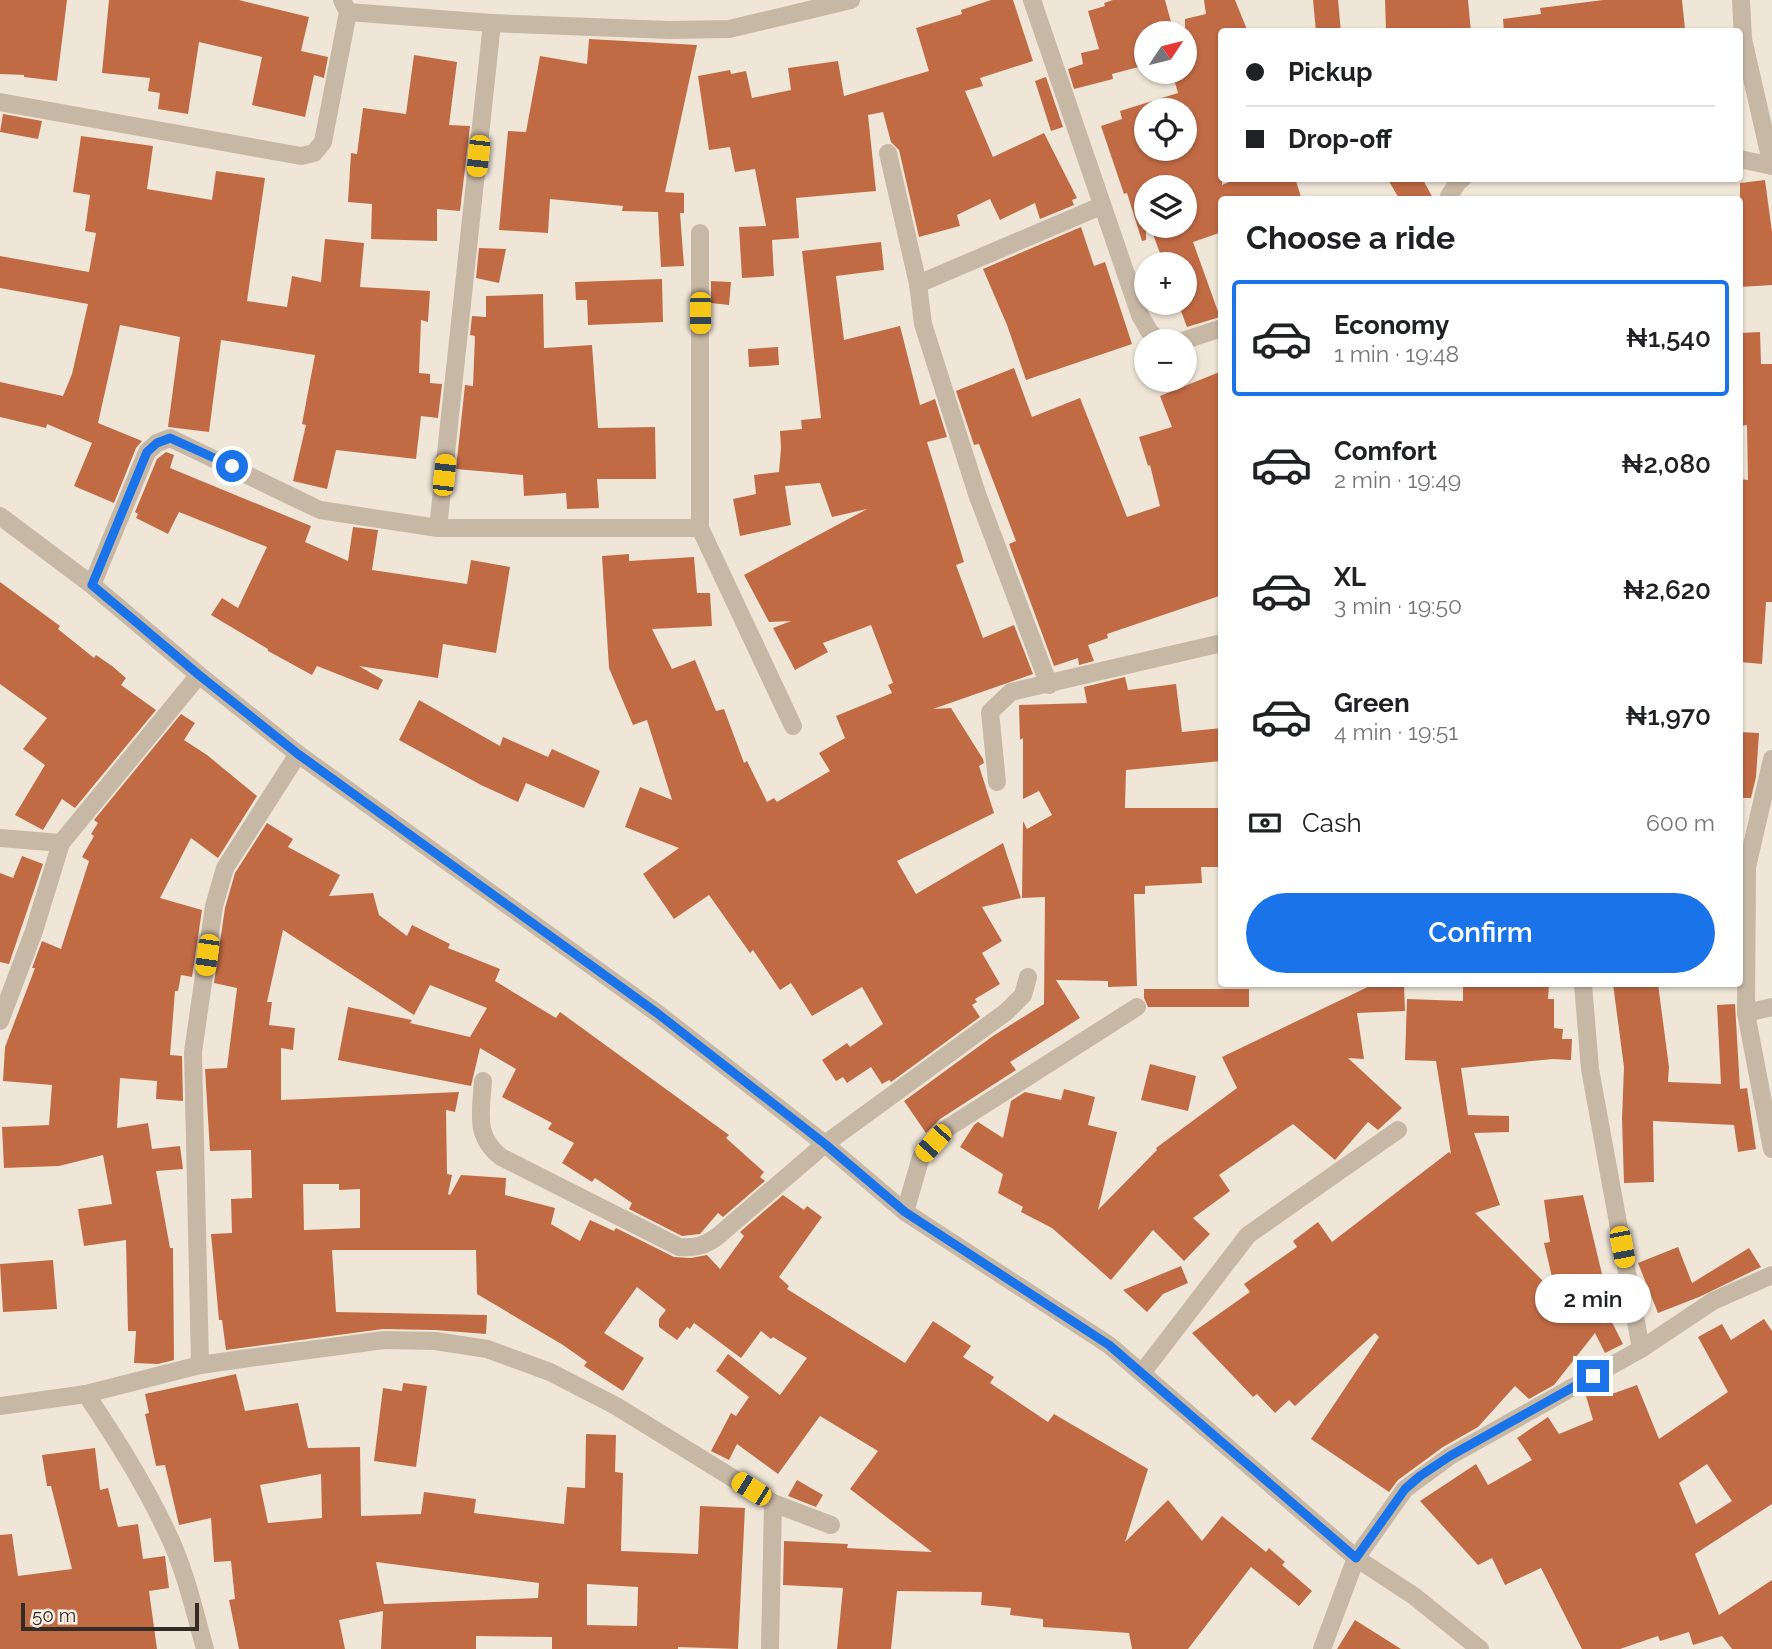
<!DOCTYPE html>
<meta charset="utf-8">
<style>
:root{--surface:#fff;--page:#f6f6f6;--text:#202124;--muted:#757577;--line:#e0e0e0;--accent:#1a73e8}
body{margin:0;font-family:Raleway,sans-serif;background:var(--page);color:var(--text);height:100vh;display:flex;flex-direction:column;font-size:26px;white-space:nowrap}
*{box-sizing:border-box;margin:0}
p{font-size:23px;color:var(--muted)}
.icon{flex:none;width:38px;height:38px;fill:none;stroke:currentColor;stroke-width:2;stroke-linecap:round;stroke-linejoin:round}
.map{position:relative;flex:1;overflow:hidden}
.details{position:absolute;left:1218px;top:196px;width:525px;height:791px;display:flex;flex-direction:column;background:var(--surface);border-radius:7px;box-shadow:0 2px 5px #0004}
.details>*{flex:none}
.top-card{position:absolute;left:1218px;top:28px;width:525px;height:154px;border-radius:7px;box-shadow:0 2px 5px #0004;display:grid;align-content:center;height:154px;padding:0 28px;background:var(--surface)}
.needle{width:46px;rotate:55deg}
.controls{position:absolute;left:1134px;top:21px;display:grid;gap:14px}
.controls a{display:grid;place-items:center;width:63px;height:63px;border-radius:50%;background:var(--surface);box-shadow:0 2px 5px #0004;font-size:35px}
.scale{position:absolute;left:21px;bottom:18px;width:178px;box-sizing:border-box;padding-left:7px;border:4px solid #332b26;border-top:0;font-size:19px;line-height:24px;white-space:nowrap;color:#332b26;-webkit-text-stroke:5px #f8f0e4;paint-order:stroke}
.end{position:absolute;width:32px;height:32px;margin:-16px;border:9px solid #1a73e8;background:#fff;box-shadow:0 0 0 4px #fff}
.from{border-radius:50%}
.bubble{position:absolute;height:49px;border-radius:24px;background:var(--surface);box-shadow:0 2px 5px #0004;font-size:23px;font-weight:600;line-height:49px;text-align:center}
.car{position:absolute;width:21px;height:42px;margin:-21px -10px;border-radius:9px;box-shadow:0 0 5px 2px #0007;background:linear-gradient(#f5c518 24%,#345 0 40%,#f5c518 0 76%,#345 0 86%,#f5c518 0)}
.top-card b{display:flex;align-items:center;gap:24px;height:66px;font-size:26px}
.top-card b+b{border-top:2px solid var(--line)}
.top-card i{width:18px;height:18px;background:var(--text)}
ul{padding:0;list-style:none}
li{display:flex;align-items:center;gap:21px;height:116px;margin:0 14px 10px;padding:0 14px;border:4px solid transparent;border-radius:7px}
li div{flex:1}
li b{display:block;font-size:26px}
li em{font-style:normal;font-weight:600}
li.current{border-color:var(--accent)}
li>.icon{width:63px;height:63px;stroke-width:1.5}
h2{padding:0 28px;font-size:32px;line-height:84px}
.pay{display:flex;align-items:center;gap:18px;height:77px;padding:0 28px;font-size:26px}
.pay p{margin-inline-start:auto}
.primary-button{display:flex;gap:14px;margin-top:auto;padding:14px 28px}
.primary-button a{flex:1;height:80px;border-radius:42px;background:var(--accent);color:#fff;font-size:28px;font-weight:600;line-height:80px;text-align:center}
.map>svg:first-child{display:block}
.building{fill:#c16b45;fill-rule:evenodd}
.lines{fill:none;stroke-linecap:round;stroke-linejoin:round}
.street{stroke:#c7b7a5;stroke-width:18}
.route{stroke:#1a73e8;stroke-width:9}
</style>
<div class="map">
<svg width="1772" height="1649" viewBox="0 0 1772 1649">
<rect width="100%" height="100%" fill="#f0e6d8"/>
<g class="building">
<polygon points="0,0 67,0 57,81 24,77 24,75 0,74"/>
<polygon points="109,0 239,0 309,17 301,51 328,57 324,78 314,75 305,117 252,105 262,57 199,42 188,114 158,109 160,93 148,91 150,78 102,73"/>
<polygon points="991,0 1013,0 1033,61 980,78 983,86 965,91 993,157 1044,133 1077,198 1072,200 1074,205 1040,219 1035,203 1000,220 990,199 957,215 960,226 919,237 899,150 891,142 883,112 868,115 876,191 796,198 799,238 772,240 774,276 742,278 739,227 766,226 755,169 735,172 730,147 709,150 698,76 730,70 731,74 746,71 752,98 791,90 788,68 838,61 844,96 929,71 916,28 962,14 961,10"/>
<polygon points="1113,0 1165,0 1174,33 1146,33 1146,65 1112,74 1113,79 1074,89 1068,69 1083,64 1081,53 1099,49 1088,11 1105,6 1104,3"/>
<path d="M1204,0H1235L1248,32H1222V185L1239,178H1295L1302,200H1222V232L1193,242L1220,317L1187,327L1178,303H1185V264H1164L1150,226H1185V187H1146V240L1142,241L1127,193L1124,194L1101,126L1122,119L1120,111L1178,93L1172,72H1185V19L1206,14ZM1146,110H1185V149H1146Z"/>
<polygon points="1313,0 1338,0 1341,32 1316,32"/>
<polygon points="1385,0 1468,0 1471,32 1386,32"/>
<polygon points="1603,0 1682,0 1685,29 1605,32 1604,28 1574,32 1504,32 1503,19 1541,14 1540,8"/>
<polygon points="589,39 697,45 665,192 684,193 684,213 680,213 684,266 661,267 658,212 622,211 623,206 550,199 548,233 499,230 508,131 526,132 540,56 587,64"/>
<polygon points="414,55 457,62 449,125 470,126 460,211 437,209 437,241 371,239 372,204 348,202 351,153 357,154 363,108 406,114"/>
<polygon points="1046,77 1063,127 1051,131 1035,81"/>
<polygon points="3,114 42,121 38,139 0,132"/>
<polygon points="81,136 153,146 147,189 212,200 216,171 265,178 247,301 287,307 292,276 321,282 325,239 364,243 360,287 430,291 428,322 421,320 419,373 430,374 430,383 442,384 438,418 421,416 416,459 336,450 327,489 293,481 306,425 302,424 315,355 221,340 209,432 168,427 180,337 120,325 98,423 142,441 136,448 114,503 74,486 92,443 47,424 46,428 0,417 0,382 63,396 72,374 88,304 0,288 0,256 89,272 96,233 85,231 90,195 73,192"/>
<polygon points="1387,178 1422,178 1434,200 1400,200"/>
<polygon points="1765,180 1772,232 1772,285 1740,287 1740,183"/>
<polygon points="1081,227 1094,266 1105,262 1132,344 1026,380 1007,325 983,269"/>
<polygon points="881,242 884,270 836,276 844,340 900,326 920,405 935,399 947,437 927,442 964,562 956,565 983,638 1014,625 1033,674 933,709 951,708 983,759 984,763 979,766 994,813 897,861 916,894 1003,843 1021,898 982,907 1002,941 982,953 1000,984 975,999 977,1002 972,1005 980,1017 891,1082 889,1080 882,1084 871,1067 847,1083 843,1077 836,1081 822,1060 847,1043 850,1047 883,1024 862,987 812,1016 791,983 780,990 753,950 750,953 709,895 674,919 643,874 679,848 625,827 640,787 672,800 647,720 633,725 609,668 602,556 629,554 629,561 694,557 697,593 710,593 712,626 652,629 672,669 695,660 716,711 724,709 744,763 747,761 767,802 774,798 777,802 830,771 819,753 845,738 836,716 892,693 888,685 893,683 871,625 823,643 828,652 795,670 773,628 791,621 769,622 744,575 867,509 832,517 820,483 785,486 791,525 740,536 733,499 756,494 754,475 779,472 781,448 780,431 802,429 801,420 821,418 802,251"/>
<polygon points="479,248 506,249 499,283 476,278"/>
<polygon points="662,279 663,322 588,325 587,300 576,300 575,282"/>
<polygon points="711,281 731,282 729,305 711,303"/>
<polygon points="543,294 544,348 592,345 598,428 655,427 656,479 597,479 599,508 567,509 566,493 524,496 523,475 456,469 465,385 473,386 475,336 470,335 472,316 486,317 486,296"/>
<polygon points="1760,332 1761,364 1772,364 1772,602 1766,602 1762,664 1740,662 1740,479 1748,480 1747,425 1740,426 1740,333"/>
<polygon points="778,347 779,365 749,367 748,349"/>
<polygon points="1014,368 1032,417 1080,398 1127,517 1160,506 1150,465 1148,466 1139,437 1172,427 1160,396 1222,371 1222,595 1107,634 1108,638 1088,645 1094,661 1079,665 1078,658 1054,666 1009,544 1016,541 979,444 974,445 956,391"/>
<polygon points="166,452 174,455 170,468 311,526 305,542 348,561 353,527 378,530 372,570 467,584 471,560 510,567 496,653 443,644 438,678 359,666 383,680 378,690 317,666 312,675 268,651 268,649 211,615 222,598 238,608 267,547 179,512 168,534 136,518 138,514 135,512 157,459"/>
<polygon points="0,582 60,626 58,629 94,658 96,655 112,666 126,678 121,685 156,710 75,808 62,799 43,830 15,815 45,765 23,749 47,718 0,684"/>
<polygon points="1125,677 1128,690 1176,684 1182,732 1222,728 1222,761 1126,770 1125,808 1222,808 1222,867 1201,867 1202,883 1145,886 1145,894 1134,894 1137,986 1108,987 1108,981 1056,980 1080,1018 1010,1062 1016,1070 940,1119 926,1133 904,1101 993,1036 1044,1004 1045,897 1022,898 1023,821 1027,829 1052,815 1039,791 1023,799 1023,738 1020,740 1019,705 1087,703 1084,687"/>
<polygon points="419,700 500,746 503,737 548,757 552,749 600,771 584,808 526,783 518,802 481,785 399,740"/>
<polygon points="181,714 195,723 184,740 207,755 257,796 218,858 191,838 160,898 202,910 192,977 181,975 178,991 175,991 170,1055 182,1056 183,1101 156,1099 157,1081 120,1078 117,1128 148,1123 152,1149 180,1146 183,1169 156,1171 170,1248 173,1248 174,1360 158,1364 134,1363 136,1331 128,1331 126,1240 84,1246 78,1209 112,1204 103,1155 59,1166 4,1168 2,1127 49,1125 52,1085 3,1081 5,1047 35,968 32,968 42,941 61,949 89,861 82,857 94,836 91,834 98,823 94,820"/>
<polygon points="1740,732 1759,733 1756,777 1751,798 1740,798"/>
<path d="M267,823L293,839L288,847L340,875L329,896L373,893L379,915L407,936L412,925L450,944L448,948L500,969L495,981L556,1018L560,1012L729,1135L726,1138L764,1172L760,1177L765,1181L723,1217L718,1213L700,1234L682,1236L629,1209L632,1203L595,1178L592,1182L562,1163L574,1143L548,1129L552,1123L502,1097L516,1069L480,1048L471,1086L338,1060L348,1007L412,1020L410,1023L470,1037L487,1008L430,985L414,1015L283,930L267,1002H272L269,1025L295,1028L293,1050L281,1048V1100L459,1092L455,1112L446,1110L447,1174L452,1175L448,1194L450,1195L461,1175L506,1178L505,1195L555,1208L551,1224L580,1241L590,1220L614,1231L616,1228L674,1257L691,1258L707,1255L720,1269L744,1236L740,1232L783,1195L804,1210L807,1206L822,1217L779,1277L789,1286L787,1289L905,1363L933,1321L971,1346L963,1357L994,1377L990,1383L1048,1422L1054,1414L1148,1469L1125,1542L1168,1500L1202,1541L1222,1516L1266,1552L1269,1548L1285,1562L1282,1565L1312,1591L1299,1606L1251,1567L1188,1649H1132L1129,1633L1043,1627V1619L1010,1615L1011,1608L981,1605L982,1592L897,1591L891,1649H837L843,1588L783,1585L784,1541L848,1544L847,1548L932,1552L850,1489L878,1451L820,1416L778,1474L737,1444L729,1460L711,1451L731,1413L736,1416L749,1397L716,1371L728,1354L780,1395L807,1358L773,1337L771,1339L761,1331L741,1358L694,1323L690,1329L687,1327L677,1340L659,1327V1319L666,1310L637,1287L604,1333L644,1358L623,1391L584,1366L587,1362L563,1345L477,1294L476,1250H332L336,1312L487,1315L486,1334L435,1330L383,1329L226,1350L222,1320H219L211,1234L232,1233L231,1199L252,1198L251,1150L210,1151L205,1069L227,1068L237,988L214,983L225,908L235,873ZM303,1184H339V1190L360,1189V1228L304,1230Z"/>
<polygon points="22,856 43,864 9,964 0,962 0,873 13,878"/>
<polygon points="1374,984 1404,984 1405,1011 1357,1013 1364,1059 1348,1058 1402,1108 1378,1130 1368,1122 1335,1160 1293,1124 1219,1175 1230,1191 1193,1218 1210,1234 1184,1261 1153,1230 1111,1280 1052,1228 1021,1212 1023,1207 998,1193 1003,1174 960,1147 974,1125 978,1122 1003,1138 1011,1101 1025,1092 1061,1100 1064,1089 1095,1097 1088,1125 1117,1132 1098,1210 1157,1150 1156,1148 1237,1088 1222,1057"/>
<polygon points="1463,984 1549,984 1548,999 1554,999 1554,1028 1563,1029 1562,1039 1572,1039 1571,1060 1553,1059 1461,1068 1468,1115 1509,1116 1509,1132 1474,1133 1500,1205 1475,1213 1556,1294 1544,1243 1550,1242 1544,1200 1583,1195 1602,1274 1589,1277 1623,1344 1605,1353 1595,1333 1554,1385 1529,1399 1515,1386 1478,1427 1443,1447 1398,1480 1389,1492 1311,1439 1379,1337 1375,1333 1295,1406 1289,1400 1275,1413 1257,1394 1253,1397 1192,1333 1250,1292 1244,1284 1297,1247 1293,1241 1318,1222 1332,1242 1449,1152 1451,1154 1436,1061 1405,1060 1407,999 1463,1001"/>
<polygon points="1613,984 1658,984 1669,1067 1668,1082 1721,1084 1717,1005 1735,1004 1740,1089 1747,1088 1756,1149 1738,1152 1734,1125 1653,1121 1654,1182 1624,1183 1622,1119 1624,1067"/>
<polygon points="1144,989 1249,989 1249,1007 1148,1007 1144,998"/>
<polygon points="1150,1064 1196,1076 1188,1111 1141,1100"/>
<polygon points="1678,1247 1692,1283 1749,1248 1761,1267 1699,1297 1658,1313 1638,1263"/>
<polygon points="53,1260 57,1309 3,1312 0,1264"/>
<polygon points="1181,1266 1188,1283 1163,1294 1147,1312 1123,1290"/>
<path d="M1764,1319L1772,1331V1504L1695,1554L1719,1615L1772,1580V1649H1732L1722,1636L1693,1645L1689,1632L1660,1641L1658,1636L1620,1649H1582L1541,1568L1505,1585L1492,1558L1478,1565L1420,1501L1476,1464L1488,1485L1532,1460L1517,1438L1548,1417L1559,1434L1593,1420L1586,1396L1606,1388L1609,1395L1637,1385L1659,1439L1728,1392L1698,1337L1722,1324L1731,1340ZM1707,1464L1732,1501L1696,1524L1679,1483Z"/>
<path d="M236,1374L245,1411L298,1403L308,1448L360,1447L361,1516L421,1514L424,1492L476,1499L474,1513L564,1524L567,1487L585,1488L586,1434L616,1435L615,1472L623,1473L621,1551L698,1554L700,1506L745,1508L738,1649L678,1647V1649H552V1637L476,1636V1649H381L383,1611L339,1620L345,1649H239L229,1600L235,1599L231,1561L214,1562L211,1518L179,1525L165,1465L156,1466L145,1414L149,1413L145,1394ZM321,1474L322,1518L268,1523L260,1485ZM376,1562L539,1583L538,1598L384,1604ZM587,1584L638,1587L637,1626L587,1625Z"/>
<polygon points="403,1383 427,1386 416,1467 374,1461 383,1388 402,1391"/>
<polygon points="95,1448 100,1490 108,1488 118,1527 138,1524 143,1559 165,1556 169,1588 149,1591 157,1649 0,1649 0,1535 12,1534 18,1576 72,1569 51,1486 47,1486 42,1455"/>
<polygon points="797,1480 823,1495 816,1507 788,1496"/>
<polygon points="1355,1620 1401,1649 1337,1649"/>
</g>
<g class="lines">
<g class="street">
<polyline points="1032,0 1140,315 1149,331 1159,341"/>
<polyline points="1741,0 1743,39 1772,166"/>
<polyline points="348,12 492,23 669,30 729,29 851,0"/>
<polyline points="0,102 301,156 314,153 323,142 348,12 342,0"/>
<polyline points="888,153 918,284 923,324 977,494 1049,685"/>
<polyline points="1740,159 1772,166"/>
<polyline points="1451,200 1449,196 1458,182 1463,178"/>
<polyline points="700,233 700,528 793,726"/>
<polyline points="918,284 1101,206"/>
<polyline points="1182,341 1222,328"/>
<polyline points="0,516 92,585 199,675 298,754 657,1013 825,1144 905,1212 1109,1345 1356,1558 1414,1596 1480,1649"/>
<polyline points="438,528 492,23"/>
<polyline points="92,585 147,452 157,443 170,438 320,510 438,528 700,528"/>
<polyline points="1772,759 1747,867 1746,1013 1772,1149"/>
<polyline points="997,782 990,712 1011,692 1222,643"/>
<polyline points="0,838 61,843"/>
<polyline points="1583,984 1590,1069 1641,1349"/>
<polyline points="1746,1013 1772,1007"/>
<polyline points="0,1021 34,931 61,843 199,675"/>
<path d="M483,1081C481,1112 474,1136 501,1157L679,1247C695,1248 705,1246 718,1236L825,1144L1006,1012L1023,995L1028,977"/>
<polyline points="905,1212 921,1157 946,1129 1137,1007"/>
<polyline points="200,1365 193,1052 214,906 225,868 298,754"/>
<polyline points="1142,1373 1248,1235 1398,1130"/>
<path d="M86,1394C116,1439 144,1483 167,1532C185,1569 194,1610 205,1649"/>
<polyline points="0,1406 86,1394 200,1365 249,1358 384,1340 435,1341 487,1349 550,1372 616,1406 773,1503 831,1525"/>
<polyline points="770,1649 773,1503"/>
<polyline points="1322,1649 1356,1558 1405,1489 1450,1456 1641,1349 1713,1301 1772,1275"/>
</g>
</g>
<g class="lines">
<polyline class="route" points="232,466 170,438 157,443 147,452 92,585 199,675 298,754 657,1013 825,1144 905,1212 1109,1345 1356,1558 1405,1489 1420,1476 1450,1456 1593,1376"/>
</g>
</svg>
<div class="controls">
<a><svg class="needle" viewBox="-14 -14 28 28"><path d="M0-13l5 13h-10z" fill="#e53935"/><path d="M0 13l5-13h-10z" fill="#757577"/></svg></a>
<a><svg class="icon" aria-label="locate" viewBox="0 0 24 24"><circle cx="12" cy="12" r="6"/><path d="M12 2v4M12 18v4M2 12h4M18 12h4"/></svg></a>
<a><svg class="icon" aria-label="layers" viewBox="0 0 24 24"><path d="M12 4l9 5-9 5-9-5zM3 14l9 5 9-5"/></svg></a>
<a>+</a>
<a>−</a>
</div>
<div class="scale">50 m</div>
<i class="end from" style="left:232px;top:466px"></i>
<i class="end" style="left:1593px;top:1376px"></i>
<div class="bubble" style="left:1535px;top:1274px;width:116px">2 min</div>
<i class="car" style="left:478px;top:156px;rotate:186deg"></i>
<i class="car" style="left:700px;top:313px;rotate:180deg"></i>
<i class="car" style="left:444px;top:475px;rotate:6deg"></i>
<i class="car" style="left:207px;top:955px;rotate:188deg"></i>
<i class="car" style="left:933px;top:1143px;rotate:222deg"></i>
<i class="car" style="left:1622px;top:1247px;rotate:169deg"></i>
<i class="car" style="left:751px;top:1489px;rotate:302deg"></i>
<div class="top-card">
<b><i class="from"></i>Pickup</b>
<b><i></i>Drop-off</b>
</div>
<section class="details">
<h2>Choose a ride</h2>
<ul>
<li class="current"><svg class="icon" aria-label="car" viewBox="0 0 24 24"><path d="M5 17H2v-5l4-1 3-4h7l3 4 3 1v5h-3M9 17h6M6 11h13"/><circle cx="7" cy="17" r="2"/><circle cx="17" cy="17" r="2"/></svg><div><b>Economy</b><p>1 min · 19:48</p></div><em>₦1,540</em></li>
<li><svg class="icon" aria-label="car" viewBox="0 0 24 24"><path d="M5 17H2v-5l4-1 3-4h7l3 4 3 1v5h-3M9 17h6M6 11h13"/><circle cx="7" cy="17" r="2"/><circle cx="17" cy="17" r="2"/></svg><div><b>Comfort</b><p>2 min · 19:49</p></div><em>₦2,080</em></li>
<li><svg class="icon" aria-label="car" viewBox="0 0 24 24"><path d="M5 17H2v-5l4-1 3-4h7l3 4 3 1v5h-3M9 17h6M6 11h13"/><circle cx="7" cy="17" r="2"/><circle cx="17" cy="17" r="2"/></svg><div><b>XL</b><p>3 min · 19:50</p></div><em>₦2,620</em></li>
<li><svg class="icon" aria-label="car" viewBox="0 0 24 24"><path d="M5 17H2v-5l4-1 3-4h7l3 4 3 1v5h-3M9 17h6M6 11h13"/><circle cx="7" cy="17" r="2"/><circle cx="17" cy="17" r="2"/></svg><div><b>Green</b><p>4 min · 19:51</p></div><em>₦1,970</em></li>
</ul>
<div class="pay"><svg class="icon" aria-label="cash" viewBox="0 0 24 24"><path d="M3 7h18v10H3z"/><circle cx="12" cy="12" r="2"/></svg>Cash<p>600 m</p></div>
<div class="primary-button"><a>Confirm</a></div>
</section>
</div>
